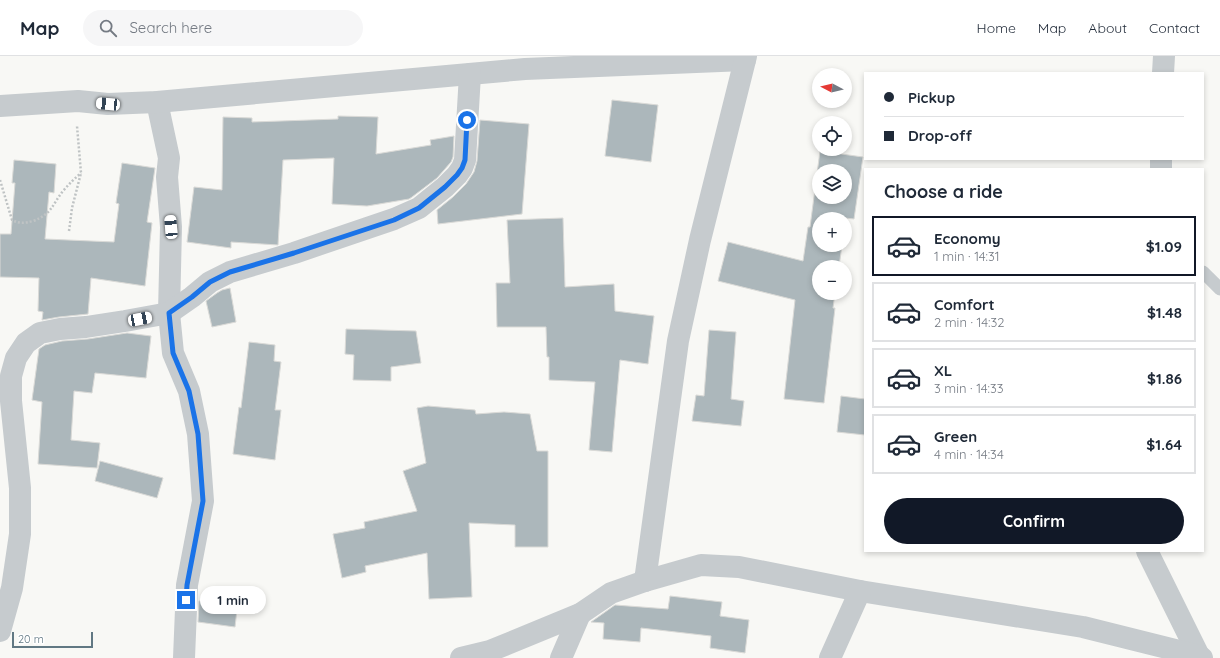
<!DOCTYPE html>
<meta charset="utf-8">
<style>
:root{--surface:#fff;--page:#f6f6f7;--text:#1f2937;--muted:#747a83;--line:#e0e1e3;--accent:#111827}
body{margin:0;font-family:Quicksand,sans-serif;background:var(--page);color:var(--text);height:100vh;display:flex;flex-direction:column;font-size:15px;white-space:nowrap}
*{box-sizing:border-box;margin:0}
p{font-size:13px;color:var(--muted)}
.icon{flex:none;width:22px;height:22px;fill:none;stroke:currentColor;stroke-width:2;stroke-linecap:round;stroke-linejoin:round}
.map{position:relative;flex:1;overflow:hidden}
.drawer{position:absolute;left:864px;top:112px;width:340px;height:384px;display:flex;flex-direction:column;background:var(--surface);border-radius:0px;box-shadow:0 2px 6px #0003}
.drawer>*{flex:none}
.banner{position:absolute;left:864px;top:16px;width:340px;height:88px;border-radius:0px;box-shadow:0 2px 6px #0003;display:grid;align-content:center;height:88px;padding:0 20px;background:var(--surface)}
.needle{width:26px;rotate:277deg}
.buttons{position:absolute;left:812px;top:12px;display:grid;gap:8px}
.buttons a{display:grid;place-items:center;width:40px;height:40px;border-radius:50%;background:var(--surface);box-shadow:0 2px 6px #0003;font-size:20px}
.scale{position:absolute;left:12px;bottom:10px;width:81px;box-sizing:border-box;padding-left:4px;border:2px solid #617883;border-top:0;font-size:11px;line-height:14px;white-space:nowrap;color:#617883;-webkit-text-stroke:3px #fff;paint-order:stroke}
.end{position:absolute;width:18px;height:18px;margin:-9px;border:5px solid #1a73e8;background:#fff;box-shadow:0 0 0 2px #fff}
.from{border-radius:50%}
.bubble{position:absolute;height:28px;border-radius:14px;background:var(--surface);box-shadow:0 2px 6px #0003;font-size:13px;font-weight:700;line-height:28px;text-align:center}
.car{position:absolute;width:12px;height:24px;margin:-12px -6px;border-radius:5px;box-shadow:0 0 3px 1px #0007;background:linear-gradient(#fff 24%,#345 0 40%,#fff 0 76%,#345 0 86%,#fff 0)}
.banner b{display:flex;align-items:center;gap:14px;height:38px;font-size:15px}
.banner b+b{border-top:1px solid var(--line)}
.banner i{width:10px;height:10px;background:var(--text)}
ul{padding:0;list-style:none}
li{display:flex;align-items:center;gap:12px;height:60px;margin:0 8px 6px;padding:0 12px;border:2px solid var(--line);border-radius:0px}
li div{flex:1}
li b{display:block;font-size:15px}
li em{font-style:normal;font-weight:700}
li.selected{border-color:var(--accent)}
li>.icon{width:36px;height:36px;stroke-width:1.5}
h2{padding:0 20px;font-size:18px;line-height:48px}
.primary-button{display:flex;gap:8px;margin-top:auto;padding:8px 20px}
.primary-button a{flex:1;height:46px;border-radius:24px;background:var(--accent);color:#fff;font-size:16px;font-weight:700;line-height:46px;text-align:center}
header{display:flex;align-items:center;gap:24px;box-sizing:border-box;height:56px;padding:0 20px;background:var(--surface);border-bottom:1px solid var(--line)}
header strong{font-size:19px}
nav{display:flex;gap:22px;margin-inline-start:auto;font-size:14px}
.search{width:280px;height:36px;background:var(--page);display:flex;align-items:center;gap:10px;box-sizing:border-box;padding:0 14px;border-radius:22px;color:var(--muted);font-size:15px}
.map>svg:first-child{display:block}
.building{fill:#acb7bb;stroke:#dadad7;fill-rule:evenodd}
.lines{fill:none;stroke-linecap:round;stroke-linejoin:round}
.path{stroke:#bfc3c4;stroke-width:2.5;stroke-dasharray:2 2;stroke-linecap:butt}
.lane{stroke:#c6cbce;stroke-width:13}
.street{stroke:#c6cbce;stroke-width:22}
.route{stroke:#1a73e8;stroke-width:5}
</style>
<header>
<strong>Map</strong>
<div class="search"><svg class="icon" aria-label="search" viewBox="0 0 24 24"><circle cx="10" cy="10" r="6"/><path d="M15 15l6 6"/></svg>Search here</div>
<nav><a>Home</a><a>Map</a><a>About</a><a>Contact</a></nav>
</header>
<div class="map">
<svg width="1220" height="602" viewBox="0 0 1220 602">
<rect width="100%" height="100%" fill="#f8f8f5"/>
<g class="building">
<polygon points="612,44 658,49 651,106 605,100"/>
<polygon points="338,60 378,61 376,98 431,89 430,84 454,80 453,101 451,106 437,122 412,141 409,143 367,150 332,148 334,102 283,104 278,189 231,186 231,192 187,186 194,131 222,134 223,61 252,62 252,66 338,63"/>
<polygon points="480,64 529,68 522,158 438,168 437,154 453,141 466,128 474,116 477,105"/>
<path d="M820,95L863,101L854,163L845,162V163H819V189H842L839,211H819V237H835L833,252H835L824,347L784,343L795,244L718,225L728,186L803,205L808,171H810ZM819,115H845V141H819Z"/>
<polygon points="14,104 56,108 54,137 49,136 45,183 114,186 119,148 116,147 122,107 155,112 147,166 152,167 145,230 91,222 88,258 59,261 42,264 43,256 38,255 39,222 0,221 0,178 11,178 15,127 12,127"/>
<polygon points="563,162 565,231 614,228 615,255 654,260 648,308 620,304 612,396 589,394 595,326 549,324 549,301 547,301 546,271 497,271 496,227 510,227 507,164"/>
<polygon points="230,232 236,266 212,271 206,245 217,237 222,234"/>
<polygon points="346,273 416,275 421,307 391,311 391,325 353,324 354,299 345,298"/>
<polygon points="709,274 736,276 731,343 744,345 741,370 692,365 696,339 704,340"/>
<polygon points="127,277 151,280 146,322 95,317 92,337 74,335 71,384 100,387 97,412 38,408 42,346 32,344 39,293 45,289 62,285 88,283"/>
<polygon points="249,286 275,289 274,305 281,306 275,354 281,354 275,404 233,398 239,351 241,352"/>
<polygon points="841,340 865,343 865,379 837,376"/>
<polygon points="428,350 475,354 476,358 504,356 530,358 537,395 548,395 548,491 515,491 515,469 469,467 472,541 429,543 427,497 365,510 366,516 342,522 333,478 365,472 364,466 417,455 403,415 426,407 417,352"/>
<polygon points="100,405 163,422 157,442 95,425"/>
<polygon points="670,540 722,546 720,560 749,564 745,597 710,592 711,580 641,572 640,586 603,583 604,567 591,566 615,549 668,553"/>
<polygon points="199,545 238,545 235,571 198,566"/>
</g>
<g class="lines">
<g class="path">
<path d="M0,124L12,164C20,168 25,167 33,165C52,158 52,149 63,135C69,128 75,122 81,117"/>
<polyline points="69,175 72,152 81,117 77,70"/>
</g>
<polyline class="lane" points="1203,216 1220,233"/>
<g class="street">
<polyline points="1163,17 1164,0"/>
<polyline points="157,46 169,102 167,121 171,171 169,257 173,297 189,335 198,378 203,445 187,529 184,602"/>
<polyline points="0,50 78,45 108,48 157,46 525,13 745,4"/>
<polyline points="1161,103 1161,113"/>
<polyline points="1147,495 1199,600"/>
<polyline points="645,525 678,285 700,184 746,0"/>
<polyline points="0,575 12,532 20,478 20,432 11,345 11,320 16,302 26,287 40,277 60,273 86,271 125,265 169,257 192,241 210,226 230,216 294,197 394,163 419,152 445,131 457,119 462,112 465,104 470,18"/>
<polyline points="461,602 490,595 580,558 611,537 645,525 701,509 739,511 860,535 1083,571 1199,600 1202,602"/>
<polyline points="561,602 580,558"/>
<polyline points="830,602 860,535"/>
</g>
</g>
<g class="lines">
<polyline class="route" points="186,544 187,529 203,445 198,378 189,335 173,297 169,257 192,241 210,226 230,216 294,197 394,164 419,152 445,131 457,119 462,112 465,104 467,64"/>
</g>
</svg>
<div class="buttons">
<a><svg class="needle" viewBox="-14 -14 28 28"><path d="M0-13l5 13h-10z" fill="#e53935"/><path d="M0 13l5-13h-10z" fill="#747a83"/></svg></a>
<a><svg class="icon" aria-label="locate" viewBox="0 0 24 24"><circle cx="12" cy="12" r="6"/><path d="M12 2v4M12 18v4M2 12h4M18 12h4"/></svg></a>
<a><svg class="icon" aria-label="layers" viewBox="0 0 24 24"><path d="M12 4l9 5-9 5-9-5zM3 14l9 5 9-5"/></svg></a>
<a>+</a>
<a>−</a>
</div>
<div class="scale">20 m</div>
<i class="end from" style="left:467px;top:64px"></i>
<i class="end" style="left:186px;top:544px"></i>
<div class="bubble" style="left:200px;top:530px;width:66px">1 min</div>
<i class="car" style="left:108px;top:48px;rotate:275deg"></i>
<i class="car" style="left:171px;top:171px;rotate:355deg"></i>
<i class="car" style="left:140px;top:263px;rotate:79deg"></i>
<div class="banner">
<b><i class="from"></i>Pickup</b>
<b><i></i>Drop-off</b>
</div>
<section class="drawer">
<h2>Choose a ride</h2>
<ul>
<li class="selected"><svg class="icon" aria-label="car" viewBox="0 0 24 24"><path d="M5 17H2v-5l4-1 3-4h7l3 4 3 1v5h-3M9 17h6M6 11h13"/><circle cx="7" cy="17" r="2"/><circle cx="17" cy="17" r="2"/></svg><div><b>Economy</b><p>1 min · 14:31</p></div><em>$1.09</em></li>
<li><svg class="icon" aria-label="car" viewBox="0 0 24 24"><path d="M5 17H2v-5l4-1 3-4h7l3 4 3 1v5h-3M9 17h6M6 11h13"/><circle cx="7" cy="17" r="2"/><circle cx="17" cy="17" r="2"/></svg><div><b>Comfort</b><p>2 min · 14:32</p></div><em>$1.48</em></li>
<li><svg class="icon" aria-label="car" viewBox="0 0 24 24"><path d="M5 17H2v-5l4-1 3-4h7l3 4 3 1v5h-3M9 17h6M6 11h13"/><circle cx="7" cy="17" r="2"/><circle cx="17" cy="17" r="2"/></svg><div><b>XL</b><p>3 min · 14:33</p></div><em>$1.86</em></li>
<li><svg class="icon" aria-label="car" viewBox="0 0 24 24"><path d="M5 17H2v-5l4-1 3-4h7l3 4 3 1v5h-3M9 17h6M6 11h13"/><circle cx="7" cy="17" r="2"/><circle cx="17" cy="17" r="2"/></svg><div><b>Green</b><p>4 min · 14:34</p></div><em>$1.64</em></li>
</ul>
<div class="primary-button"><a>Confirm</a></div>
</section>
</div>
